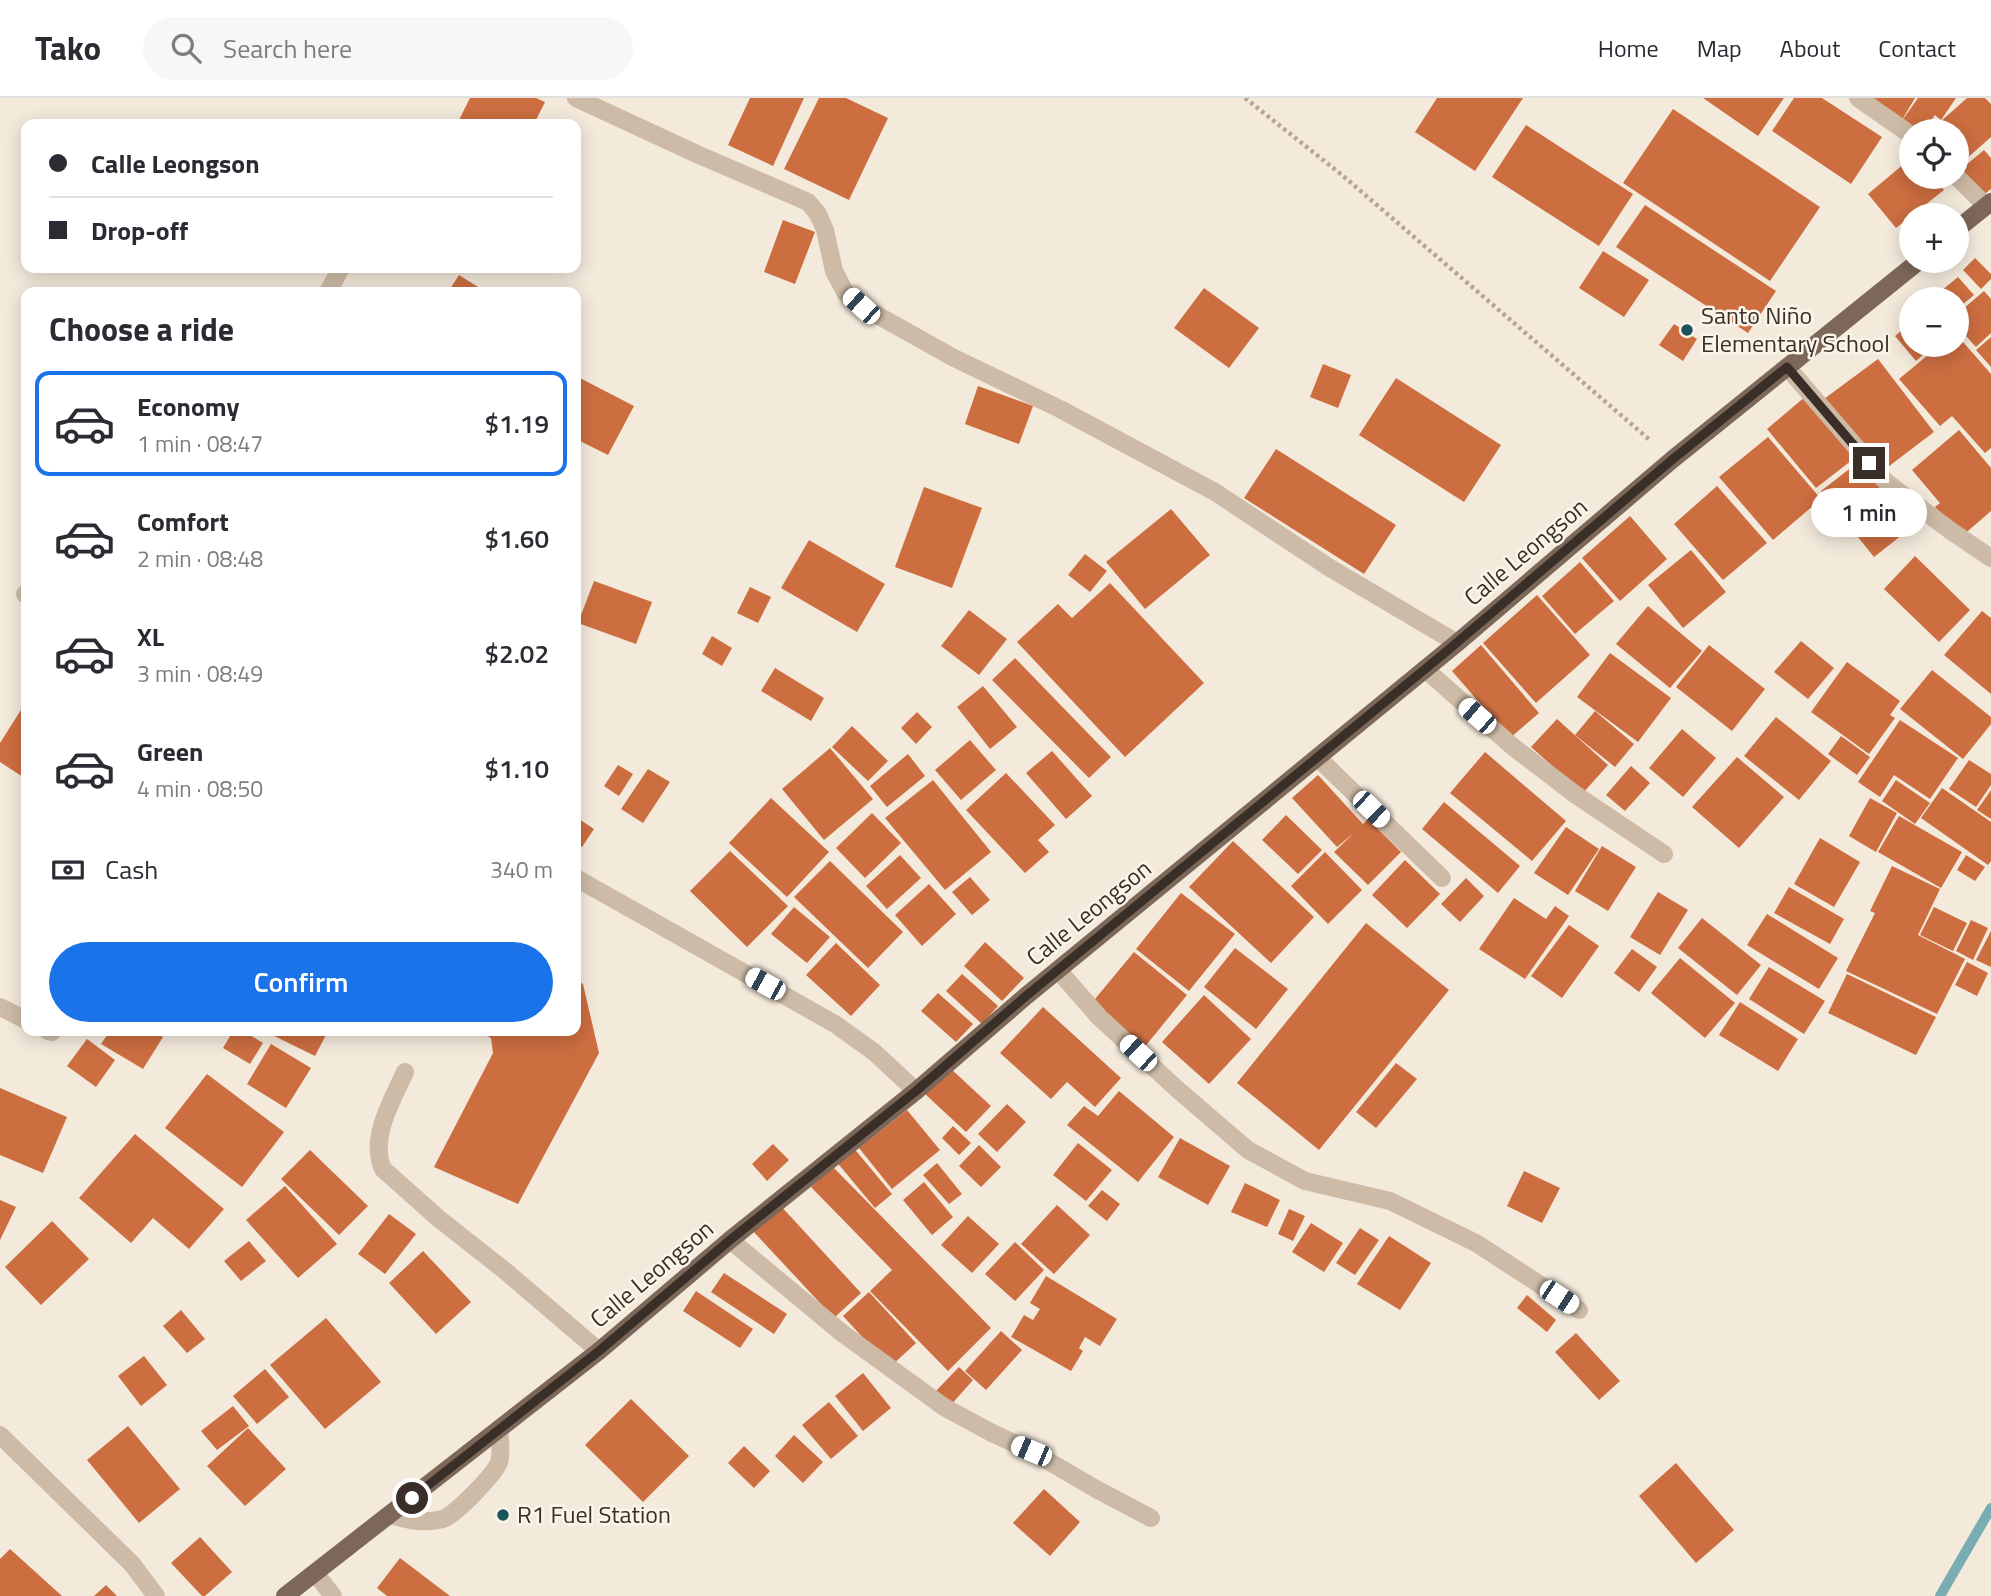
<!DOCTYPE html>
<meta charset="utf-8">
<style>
:root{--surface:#fff;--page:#f7f7f7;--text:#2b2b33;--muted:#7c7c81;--line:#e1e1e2;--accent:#1a73e8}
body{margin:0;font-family:"Titillium Web",sans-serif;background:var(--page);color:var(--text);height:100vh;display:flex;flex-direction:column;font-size:26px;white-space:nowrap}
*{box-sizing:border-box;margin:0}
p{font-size:23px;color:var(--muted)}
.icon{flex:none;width:38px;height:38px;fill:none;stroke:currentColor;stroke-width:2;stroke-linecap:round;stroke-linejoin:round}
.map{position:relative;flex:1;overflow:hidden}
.drawer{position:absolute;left:21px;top:189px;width:560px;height:749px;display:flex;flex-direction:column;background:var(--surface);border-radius:14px;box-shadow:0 4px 18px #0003}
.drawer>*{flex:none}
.top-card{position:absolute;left:21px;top:21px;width:560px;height:154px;border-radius:14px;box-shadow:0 4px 18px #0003;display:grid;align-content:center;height:154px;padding:0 28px;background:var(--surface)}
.tools{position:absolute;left:1899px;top:21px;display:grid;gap:14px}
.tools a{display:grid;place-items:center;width:70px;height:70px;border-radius:50%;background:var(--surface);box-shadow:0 4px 18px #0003;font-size:35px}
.end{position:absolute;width:32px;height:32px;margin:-16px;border:9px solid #392f28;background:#fff;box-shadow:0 0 0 4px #fff}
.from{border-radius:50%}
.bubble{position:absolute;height:49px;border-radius:24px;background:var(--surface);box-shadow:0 4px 18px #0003;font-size:23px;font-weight:600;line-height:49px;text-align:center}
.car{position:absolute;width:21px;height:42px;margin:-21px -10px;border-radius:9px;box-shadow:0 0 5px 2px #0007;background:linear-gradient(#fff 24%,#345 0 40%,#fff 0 76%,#345 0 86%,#fff 0)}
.top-card b{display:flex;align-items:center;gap:24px;height:66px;font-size:26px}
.top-card b+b{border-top:2px solid var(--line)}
.top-card i{width:18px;height:18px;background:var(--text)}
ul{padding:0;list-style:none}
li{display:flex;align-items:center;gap:21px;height:105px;margin:0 14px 10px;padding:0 14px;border:4px solid transparent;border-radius:14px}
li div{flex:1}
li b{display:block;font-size:26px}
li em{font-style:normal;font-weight:600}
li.active{border-color:var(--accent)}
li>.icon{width:63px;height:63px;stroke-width:1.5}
h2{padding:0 28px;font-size:32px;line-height:84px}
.pay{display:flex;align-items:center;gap:18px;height:77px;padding:0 28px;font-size:26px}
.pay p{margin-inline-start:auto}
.button{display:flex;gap:14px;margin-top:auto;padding:14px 28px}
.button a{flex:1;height:80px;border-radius:42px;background:var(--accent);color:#fff;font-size:28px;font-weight:600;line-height:80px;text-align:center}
header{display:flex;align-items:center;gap:42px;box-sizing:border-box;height:98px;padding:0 35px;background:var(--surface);border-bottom:2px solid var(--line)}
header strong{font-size:33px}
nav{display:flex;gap:38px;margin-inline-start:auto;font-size:24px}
.search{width:490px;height:63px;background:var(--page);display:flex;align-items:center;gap:18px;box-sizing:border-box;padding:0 24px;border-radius:38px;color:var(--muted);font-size:26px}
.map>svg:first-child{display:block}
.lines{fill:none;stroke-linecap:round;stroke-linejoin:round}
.stream{stroke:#79acb3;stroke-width:10}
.building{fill:#cd6e41}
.path{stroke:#b9a591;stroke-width:4.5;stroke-dasharray:3.5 3.5;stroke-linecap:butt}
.minor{stroke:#cdbba7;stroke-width:18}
.major{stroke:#7c6758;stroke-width:18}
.route{stroke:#392f28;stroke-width:9}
.poi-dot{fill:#1b545d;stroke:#fbf4e9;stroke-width:2.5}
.labels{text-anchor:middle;stroke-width:5;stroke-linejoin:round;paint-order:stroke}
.poi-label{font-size:24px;fill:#392f28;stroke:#fbf4e9;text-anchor:start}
.street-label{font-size:24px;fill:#392f28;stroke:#fbf4e9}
</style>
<header>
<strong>Tako</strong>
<div class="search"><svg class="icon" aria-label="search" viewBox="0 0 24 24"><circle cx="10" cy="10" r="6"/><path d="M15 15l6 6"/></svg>Search here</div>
<nav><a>Home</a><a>Map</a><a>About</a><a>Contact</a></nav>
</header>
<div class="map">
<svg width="1991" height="1498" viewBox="0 0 1991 1498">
<rect width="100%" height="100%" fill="#f4eadc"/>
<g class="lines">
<polyline class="stream" points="1940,1498 1991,1410"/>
</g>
<g class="building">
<polygon points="470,0 536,0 545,4 534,26 457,26"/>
<polygon points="750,0 804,0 773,68 728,47"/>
<polygon points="819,0 846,0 888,20 849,102 784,71"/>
<polygon points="1437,0 1523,0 1475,73 1415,34"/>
<polygon points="1703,0 1784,0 1758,38"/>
<polygon points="1794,0 1822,0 1882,39 1851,86 1772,33"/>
<polygon points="1868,0 1915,0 1902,22"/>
<polygon points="1918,0 1956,0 1941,22 1935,17 1923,33 1914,33 1901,24"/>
<polygon points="1967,0 1985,0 1991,6 1991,39 1956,70 1956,33 1930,33"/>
<polygon points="1673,11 1820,109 1770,183 1623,85"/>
<polygon points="1526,27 1633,96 1599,148 1492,79"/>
<polygon points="1984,52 1991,60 1991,91 1982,98 1960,72"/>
<polygon points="1911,60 1911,79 1932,79 1944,92 1896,130 1868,96"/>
<polygon points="1645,107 1776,193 1748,235 1616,149"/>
<polygon points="783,122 815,134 795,186 764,174"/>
<polygon points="1603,153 1649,182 1624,219 1579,190"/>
<polygon points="1975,160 1991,176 1991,181 1981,191 1963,172"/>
<polygon points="459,177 486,194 448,194"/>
<polygon points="1958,179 1974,197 1956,212 1956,201 1949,201 1941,193"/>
<polygon points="1204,190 1259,230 1229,270 1174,230"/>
<polygon points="1984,193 1991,201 1991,235 1976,249 1956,227 1956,217"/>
<polygon points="1911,225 1911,247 1934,247 1916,263 1895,238"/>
<polygon points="1674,226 1697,241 1683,263 1659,247"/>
<polygon points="1956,236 1991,276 1991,350 1985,355 1952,318 1940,328 1899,281 1940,247 1956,247"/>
<polygon points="1991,239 1991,269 1976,252"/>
<polygon points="1878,261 1934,334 1880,375 1824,301"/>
<polygon points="1323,266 1351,277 1338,310 1310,299"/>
<polygon points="576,278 634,308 608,357 576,341"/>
<polygon points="1396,280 1501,347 1464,404 1359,337"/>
<polygon points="978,288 1033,308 1019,346 965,326"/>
<polygon points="1806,298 1856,359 1816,390 1767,331"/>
<polygon points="1959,332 1991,370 1991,413 1961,439 1935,409 1940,405 1912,372"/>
<polygon points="1768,339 1821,401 1773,442 1719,379"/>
<polygon points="1276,351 1396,427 1364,476 1244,400"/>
<polygon points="1862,361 1901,398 1921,422 1874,459 1821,393"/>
<polygon points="1717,388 1767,445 1723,482 1674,426"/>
<polygon points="924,389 982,410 952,490 895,469"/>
<polygon points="1171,411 1210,457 1145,511 1106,464"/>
<polygon points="1630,418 1667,461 1620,503 1582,460"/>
<polygon points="809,442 885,486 857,534 781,490"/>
<polygon points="1691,452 1726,494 1683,530 1648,487"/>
<polygon points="1085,456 1107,473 1090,494 1068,477"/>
<polygon points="1915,458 1970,512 1939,544 1884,491"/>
<polygon points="1580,464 1614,503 1575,536 1542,498"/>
<polygon points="594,483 652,504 636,546 578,525"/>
<polygon points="1110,485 1204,585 1125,659 1017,544 1058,506 1072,520"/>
<polygon points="750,489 771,499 758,525 737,515"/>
<polygon points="1537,497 1590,557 1536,605 1483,545"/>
<polygon points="1648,508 1702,553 1670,590 1616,546"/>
<polygon points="969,512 1007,541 979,577 941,548"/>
<polygon points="1982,513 1991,520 1991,596 1944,557"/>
<polygon points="712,538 732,550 722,568 702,556"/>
<polygon points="1801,543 1834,570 1808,601 1774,574"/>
<polygon points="1481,547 1539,615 1510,640 1452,573"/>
<polygon points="1709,547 1765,591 1732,633 1676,589"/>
<polygon points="1610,555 1671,600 1638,644 1577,599"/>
<polygon points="1015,560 1111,659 1089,680 992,582"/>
<polygon points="1847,564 1900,603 1890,617 1895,620 1869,656 1811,614"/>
<polygon points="775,570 824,600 811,623 761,593"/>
<polygon points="1932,572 1991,619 1991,626 1963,661 1900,611"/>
<polygon points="983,588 1017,629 990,651 957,609"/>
<polygon points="26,604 26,681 0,664 0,645"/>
<polygon points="1595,613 1634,646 1615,669 1575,637"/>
<polygon points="917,614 932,629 916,646 901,630"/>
<polygon points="1776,619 1831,663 1799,702 1744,658"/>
<polygon points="1557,621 1608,667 1583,695 1531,649"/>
<polygon points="1900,622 1958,660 1930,701 1894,677 1880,699 1858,684"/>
<polygon points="852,628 888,663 868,683 832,649"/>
<polygon points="1682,631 1716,660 1683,699 1649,670"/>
<polygon points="1841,638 1870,659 1857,677 1828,656"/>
<polygon points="970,642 996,672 961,702 935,672"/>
<polygon points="830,650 873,701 824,742 782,691"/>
<polygon points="1052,653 1092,698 1066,721 1026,675"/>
<polygon points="1485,654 1566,723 1532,763 1450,695"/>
<polygon points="908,656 925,678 887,709 870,688"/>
<polygon points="1737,659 1784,699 1739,750 1692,709"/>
<polygon points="1969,662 1991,676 1991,687 1976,709 1949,691"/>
<polygon points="618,667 633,676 619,698 604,688"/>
<polygon points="1631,668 1650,685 1625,713 1606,697"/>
<polygon points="648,671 670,684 643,725 621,711"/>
<polygon points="1006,675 1055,727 1038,742 1049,754 1025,775 966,712"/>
<polygon points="1318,677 1363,726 1368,721 1401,754 1368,787 1334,754 1354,735 1337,749 1292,700"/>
<polygon points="933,682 991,754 945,792 885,720"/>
<polygon points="1896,682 1930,705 1915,726 1882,703"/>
<polygon points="1942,690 1991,724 1991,763 1988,767 1921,720"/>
<polygon points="1991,692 1991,721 1977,712"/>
<polygon points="771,700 829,754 787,799 729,745"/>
<polygon points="1870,700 1897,715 1876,754 1849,738"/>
<polygon points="1444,704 1520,768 1498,795 1422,731"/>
<polygon points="872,715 901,745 865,780 836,750"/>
<polygon points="1286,717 1322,752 1298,776 1262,742"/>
<polygon points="1899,718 1962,754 1941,790 1878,754"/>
<polygon points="576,719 594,731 582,749 576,745"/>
<polygon points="1566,729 1599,751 1568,797 1534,775"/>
<polygon points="1820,740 1860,764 1834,809 1794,786"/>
<polygon points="1233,743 1314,819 1271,865 1189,789"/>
<polygon points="1602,748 1636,769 1608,813 1575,793"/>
<polygon points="730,753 788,808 747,849 690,793"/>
<polygon points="1325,754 1362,792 1328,826 1291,788"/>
<polygon points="900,757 921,780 887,811 866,788"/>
<polygon points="1966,757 1985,769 1975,783 1957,772"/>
<polygon points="1405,762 1440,796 1407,830 1372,797"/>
<polygon points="830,763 903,834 868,870 794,799"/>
<polygon points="1892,768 1940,791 1918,837 1965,861 1937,916 1846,873 1875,815 1870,813"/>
<polygon points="970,779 990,802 972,817 952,794"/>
<polygon points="1466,780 1484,798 1460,824 1441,806"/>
<polygon points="929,786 956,816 922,848 895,817"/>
<polygon points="1789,789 1844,821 1830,846 1774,815"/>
<polygon points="1658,794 1688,812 1660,857 1630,839"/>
<polygon points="1181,795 1235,836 1189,893 1136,851"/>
<polygon points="1514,800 1546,821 1555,808 1569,818 1525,881 1479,851"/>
<polygon points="794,809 830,839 807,865 771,836"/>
<polygon points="1934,809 1967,825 1953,853 1920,837"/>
<polygon points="1767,816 1838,860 1819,891 1747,847"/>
<polygon points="1702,820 1761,867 1737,897 1678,850"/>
<polygon points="1971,822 1988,830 1973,862 1956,853"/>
<polygon points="1366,825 1449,892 1319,1052 1237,985"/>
<polygon points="1569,827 1599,848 1562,900 1531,878"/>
<polygon points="1991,833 1991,869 1976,862"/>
<polygon points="985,844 1024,880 1002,903 964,868"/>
<polygon points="836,845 880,887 851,918 806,877"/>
<polygon points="1235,850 1288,891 1256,931 1204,889"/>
<polygon points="1632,851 1657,869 1639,894 1614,875"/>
<polygon points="1134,854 1187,897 1143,951 1090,907"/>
<polygon points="1680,860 1735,905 1705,940 1651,895"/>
<polygon points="1967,864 1988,875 1977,898 1955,887"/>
<polygon points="1769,869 1825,903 1804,936 1749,901"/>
<polygon points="962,876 998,908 982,926 946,893"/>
<polygon points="1847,876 1936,919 1916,957 1828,915"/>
<polygon points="576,882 583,886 599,955 518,1106 434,1069 493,955 491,940 477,933 576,933"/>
<polygon points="938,895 973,926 956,944 921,913"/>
<polygon points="1204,897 1251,941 1209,986 1162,944"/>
<polygon points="1740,904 1798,941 1778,973 1719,937"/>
<polygon points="1043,909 1121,980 1095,1009 1067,984 1051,1001 1000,955"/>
<polygon points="110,933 152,933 163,939 143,971 101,946"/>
<polygon points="233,933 243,933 263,945 250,966 223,950"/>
<polygon points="264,933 328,933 315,958"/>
<polygon points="87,941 115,962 96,989 67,968"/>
<polygon points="271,946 311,970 286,1010 247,986"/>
<polygon points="1396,965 1417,981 1376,1030 1356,1014"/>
<polygon points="950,970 991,1008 966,1034 925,996"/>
<polygon points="207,976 284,1034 242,1089 165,1030"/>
<polygon points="0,990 67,1019 43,1075 0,1057"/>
<polygon points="1119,993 1174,1039 1138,1084 1067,1027 1084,1008 1098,1018"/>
<polygon points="1007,1006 1026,1024 997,1054 978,1036"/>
<polygon points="907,1012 940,1052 892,1091 859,1050"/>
<polygon points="953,1028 971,1045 959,1057 942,1040"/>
<polygon points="135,1036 224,1111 189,1151 153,1120 131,1145 79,1100"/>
<polygon points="1180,1040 1230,1068 1208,1107 1158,1079"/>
<polygon points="1078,1045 1112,1072 1086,1103 1053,1077"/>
<polygon points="773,1046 789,1062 767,1083 752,1066"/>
<polygon points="979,1047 1001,1069 981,1089 959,1068"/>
<polygon points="852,1048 892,1096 875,1110 835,1062"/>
<polygon points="310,1052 368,1108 339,1137 281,1081"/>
<polygon points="937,1065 962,1096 949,1106 923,1077"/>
<polygon points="833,1069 991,1230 948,1273 870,1193 892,1172 811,1089"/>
<polygon points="1524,1073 1560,1090 1542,1125 1507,1108"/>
<polygon points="924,1084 953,1119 932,1137 903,1102"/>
<polygon points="1245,1085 1280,1102 1267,1129 1231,1114"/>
<polygon points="285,1088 337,1146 298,1180 246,1122"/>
<polygon points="1102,1092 1120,1106 1107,1123 1088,1108"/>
<polygon points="0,1102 16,1109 0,1142"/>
<polygon points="779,1106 861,1195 834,1220 752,1132"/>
<polygon points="1057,1107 1090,1137 1054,1176 1021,1146"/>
<polygon points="1289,1111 1305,1118 1293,1143 1278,1136"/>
<polygon points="389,1116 416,1136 385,1176 358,1156"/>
<polygon points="968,1118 999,1146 972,1175 941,1147"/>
<polygon points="52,1123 89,1161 41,1207 5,1169"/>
<polygon points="1311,1125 1343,1145 1324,1174 1292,1154"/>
<polygon points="1360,1130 1379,1142 1355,1177 1336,1165"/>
<polygon points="1389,1138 1431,1165 1400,1212 1357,1186"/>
<polygon points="249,1143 266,1163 241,1183 224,1163"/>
<polygon points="1015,1144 1044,1172 1015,1203 985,1176"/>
<polygon points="423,1153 471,1204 436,1236 389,1185"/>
<polygon points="724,1175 787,1216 774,1236 711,1194"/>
<polygon points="1046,1178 1117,1221 1100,1248 1085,1239 1079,1250 1083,1253 1071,1273 1011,1239 1024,1217 1033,1222 1040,1211 1030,1205"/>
<polygon points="696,1193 753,1231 740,1250 683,1213"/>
<polygon points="869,1194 916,1245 890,1269 843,1218"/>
<polygon points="1527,1197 1556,1222 1547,1234 1517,1210"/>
<polygon points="181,1212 205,1241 187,1255 163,1228"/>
<polygon points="326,1220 381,1284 325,1331 270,1267"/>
<polygon points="1001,1233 1022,1252 986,1292 965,1273"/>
<polygon points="1576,1235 1620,1283 1599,1302 1555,1254"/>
<polygon points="144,1258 167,1287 141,1308 118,1278"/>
<polygon points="959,1269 973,1282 949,1309 934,1295"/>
<polygon points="265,1271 289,1299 257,1326 233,1298"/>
<polygon points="863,1275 891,1310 863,1333 835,1298"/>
<polygon points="631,1301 689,1358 643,1404 585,1347"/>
<polygon points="829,1304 858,1338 831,1361 802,1327"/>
<polygon points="233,1308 249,1328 217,1352 201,1333"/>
<polygon points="128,1328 180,1391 139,1425 87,1362"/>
<polygon points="248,1330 286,1371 245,1408 207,1368"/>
<polygon points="794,1337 823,1364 803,1385 775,1358"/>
<polygon points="744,1348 770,1373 754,1390 728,1365"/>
<polygon points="1676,1365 1734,1432 1696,1465 1639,1398"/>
<polygon points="1044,1391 1080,1424 1050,1458 1013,1425"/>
<polygon points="200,1439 232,1474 205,1498 202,1498 171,1465"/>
<polygon points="10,1451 62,1498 0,1498 0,1461"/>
<polygon points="400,1460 450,1498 387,1498 377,1490"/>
<polygon points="106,1487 117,1498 94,1498"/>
</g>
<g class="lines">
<polyline class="path" points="1245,0 1342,77 1651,343"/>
<g class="minor">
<polyline points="576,0 699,57 808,104 818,116 825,132 834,173 845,194 861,208 954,260 1060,311 1215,394 1330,470 1457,545"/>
<polyline points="1858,0 1911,37"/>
<polyline points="1956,78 1986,108"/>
<polyline points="328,194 341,170"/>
<polyline points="1787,269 1886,384 1951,433 1991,460"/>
<polyline points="25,496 26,497"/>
<polyline points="1425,571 1512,648 1576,697 1664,756"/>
<polyline points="1318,660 1442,780"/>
<polyline points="576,780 835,926 874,954 916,993"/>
<polyline points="1058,872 1099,919 1177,991 1248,1052 1305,1083 1390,1103 1476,1145 1579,1212"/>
<polyline points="0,909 26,922"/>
<polyline points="48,933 52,934"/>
<path d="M405,974C392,1003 369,1040 383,1071L438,1120L504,1172L599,1253"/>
<polyline points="730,1142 842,1235 944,1309 992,1335 1031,1353 1096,1391 1151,1420"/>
<polyline points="0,1337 132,1466 156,1498"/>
<path d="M390,1417C408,1422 424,1426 443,1421C454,1418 495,1376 499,1364C502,1354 500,1341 499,1331"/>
<polyline points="315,1475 333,1498"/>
</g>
<g class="major">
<polyline points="1956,132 1991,104"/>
<polyline points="285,1498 599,1253 730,1142 916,993 1026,898 1457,545 1673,361 1919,163"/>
</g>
</g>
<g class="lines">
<polyline class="route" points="412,1400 599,1253 730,1142 916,993 1026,898 1441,558 1673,361 1787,269 1869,365"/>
</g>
<g class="poi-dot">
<circle cx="1687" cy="232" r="7"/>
<circle cx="503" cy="1417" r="7"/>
</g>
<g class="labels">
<g class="poi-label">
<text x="1701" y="226">Santo Niño<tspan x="1701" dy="28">Elementary School</tspan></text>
<text x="517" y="1425">R1 Fuel Station</text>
</g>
<g class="street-label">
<text transform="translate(1526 454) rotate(-40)" y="8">Calle Leongson</text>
<text transform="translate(1089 815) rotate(-39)" y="8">Calle Leongson</text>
<text transform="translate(652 1176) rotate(-40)" y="8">Calle Leongson</text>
</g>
</g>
</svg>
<div class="tools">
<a><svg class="icon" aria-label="locate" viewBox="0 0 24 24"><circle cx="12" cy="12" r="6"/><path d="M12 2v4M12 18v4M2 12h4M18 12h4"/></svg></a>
<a>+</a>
<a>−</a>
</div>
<i class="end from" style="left:412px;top:1400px"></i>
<i class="end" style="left:1869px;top:365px"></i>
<div class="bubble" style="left:1811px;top:390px;width:116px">1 min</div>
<i class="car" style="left:861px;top:208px;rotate:312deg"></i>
<i class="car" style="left:1477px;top:618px;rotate:311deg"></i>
<i class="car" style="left:1371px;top:711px;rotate:134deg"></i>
<i class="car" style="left:765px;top:886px;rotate:299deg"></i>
<i class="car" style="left:1138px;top:955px;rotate:313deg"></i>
<i class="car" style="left:1559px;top:1199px;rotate:123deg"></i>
<i class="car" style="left:1031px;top:1353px;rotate:293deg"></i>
<div class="top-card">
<b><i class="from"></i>Calle Leongson</b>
<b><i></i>Drop-off</b>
</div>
<section class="drawer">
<h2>Choose a ride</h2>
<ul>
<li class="active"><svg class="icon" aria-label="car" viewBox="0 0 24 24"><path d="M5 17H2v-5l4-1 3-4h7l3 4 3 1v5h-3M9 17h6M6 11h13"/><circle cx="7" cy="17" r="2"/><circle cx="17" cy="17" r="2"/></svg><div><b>Economy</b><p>1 min · 08:47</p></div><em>$1.19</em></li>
<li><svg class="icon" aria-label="car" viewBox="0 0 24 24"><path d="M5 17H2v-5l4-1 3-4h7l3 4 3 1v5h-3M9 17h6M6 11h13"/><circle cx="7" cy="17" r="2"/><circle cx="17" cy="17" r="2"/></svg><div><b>Comfort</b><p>2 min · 08:48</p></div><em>$1.60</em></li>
<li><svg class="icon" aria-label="car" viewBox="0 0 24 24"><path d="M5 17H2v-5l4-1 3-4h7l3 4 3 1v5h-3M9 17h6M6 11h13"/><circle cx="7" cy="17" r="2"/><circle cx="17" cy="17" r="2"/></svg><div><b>XL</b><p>3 min · 08:49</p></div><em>$2.02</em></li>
<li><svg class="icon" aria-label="car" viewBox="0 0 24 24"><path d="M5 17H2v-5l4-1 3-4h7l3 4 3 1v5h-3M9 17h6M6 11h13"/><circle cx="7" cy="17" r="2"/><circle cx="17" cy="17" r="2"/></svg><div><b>Green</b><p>4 min · 08:50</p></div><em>$1.10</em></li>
</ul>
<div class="pay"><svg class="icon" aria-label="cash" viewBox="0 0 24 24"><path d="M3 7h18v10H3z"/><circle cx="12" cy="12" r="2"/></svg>Cash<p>340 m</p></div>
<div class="button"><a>Confirm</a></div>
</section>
</div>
